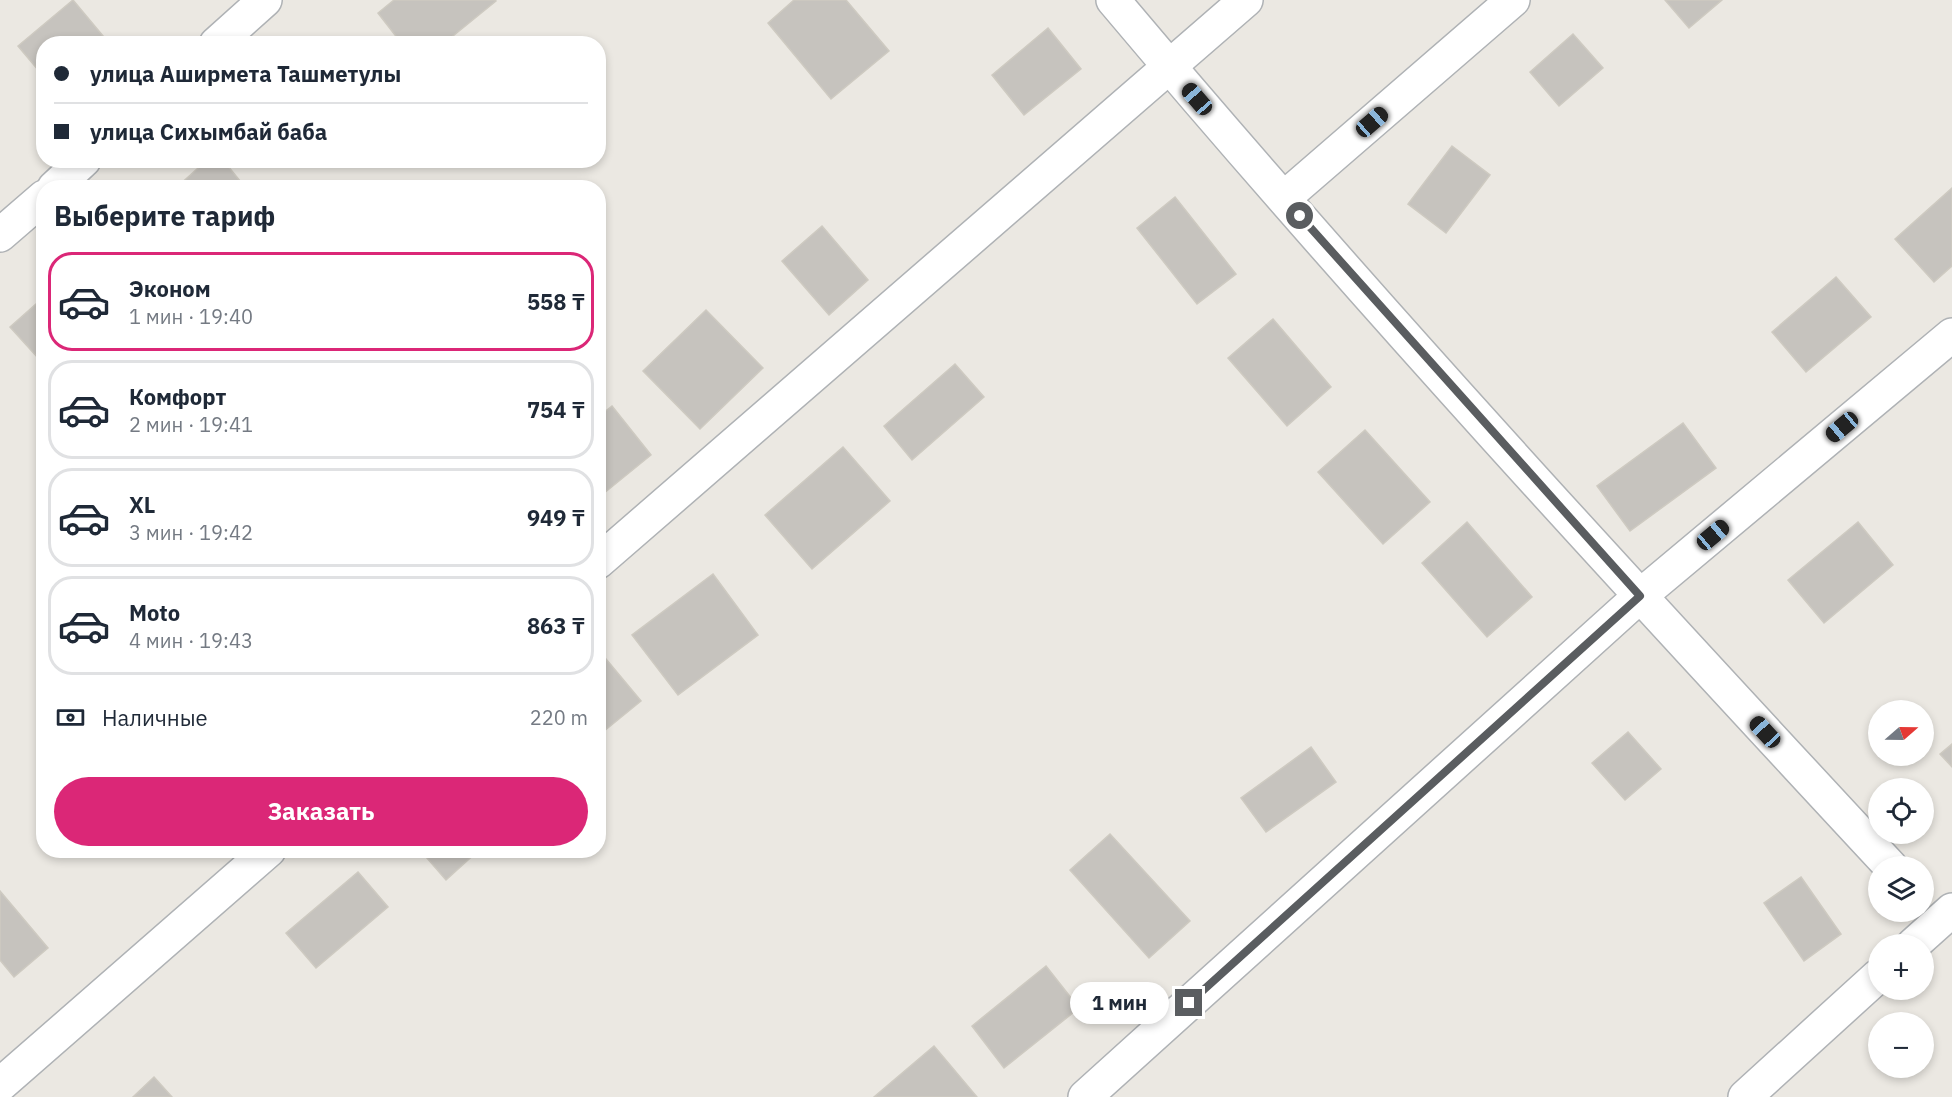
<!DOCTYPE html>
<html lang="ru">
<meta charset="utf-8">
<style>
:root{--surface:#fff;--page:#f2f2f3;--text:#1f2937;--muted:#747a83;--line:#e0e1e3;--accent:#db2777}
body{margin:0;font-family:"IBM Plex Sans",sans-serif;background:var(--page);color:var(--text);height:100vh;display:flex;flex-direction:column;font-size:22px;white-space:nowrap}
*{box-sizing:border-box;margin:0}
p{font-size:20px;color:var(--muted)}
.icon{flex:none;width:33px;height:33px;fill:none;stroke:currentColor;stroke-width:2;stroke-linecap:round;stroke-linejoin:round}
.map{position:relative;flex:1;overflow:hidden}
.panel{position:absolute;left:36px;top:180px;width:570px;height:678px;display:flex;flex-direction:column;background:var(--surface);border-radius:24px;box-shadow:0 3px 9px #0003}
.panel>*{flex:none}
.top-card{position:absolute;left:36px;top:36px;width:570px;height:132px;border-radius:24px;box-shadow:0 3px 9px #0003;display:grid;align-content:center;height:132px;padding:0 18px;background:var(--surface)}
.needle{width:39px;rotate:70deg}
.buttons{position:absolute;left:1868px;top:700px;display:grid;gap:12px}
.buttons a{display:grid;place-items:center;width:66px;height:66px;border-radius:50%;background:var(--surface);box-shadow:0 3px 9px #0003;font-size:30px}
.end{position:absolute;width:27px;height:27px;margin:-14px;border:8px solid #5a5d60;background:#fff;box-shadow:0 0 0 3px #fff}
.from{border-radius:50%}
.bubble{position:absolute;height:42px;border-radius:21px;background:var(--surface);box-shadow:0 3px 9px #0003;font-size:20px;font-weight:700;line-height:42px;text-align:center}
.car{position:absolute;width:18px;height:36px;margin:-18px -9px;border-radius:8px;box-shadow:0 0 4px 2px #0007;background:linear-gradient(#222 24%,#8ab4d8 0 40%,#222 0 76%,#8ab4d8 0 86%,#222 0)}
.top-card b{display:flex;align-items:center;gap:21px;height:57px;font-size:22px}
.top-card b+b{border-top:2px solid var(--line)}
.top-card i{width:15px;height:15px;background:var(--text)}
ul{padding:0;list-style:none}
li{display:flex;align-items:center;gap:18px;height:99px;margin:0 12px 9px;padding:0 6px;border:3px solid var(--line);border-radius:24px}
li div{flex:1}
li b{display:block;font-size:22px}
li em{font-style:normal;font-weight:700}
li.current{border-color:var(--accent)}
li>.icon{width:54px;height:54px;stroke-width:1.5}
h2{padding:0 18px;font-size:27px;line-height:72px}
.pay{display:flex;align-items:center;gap:15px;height:66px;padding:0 18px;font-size:22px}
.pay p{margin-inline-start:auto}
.primary-button{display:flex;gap:12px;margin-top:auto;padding:12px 18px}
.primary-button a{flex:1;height:69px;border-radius:36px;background:var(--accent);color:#fff;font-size:24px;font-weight:700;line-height:69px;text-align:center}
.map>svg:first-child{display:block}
.building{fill:#c6c3be;stroke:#cecac1;stroke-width:1.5}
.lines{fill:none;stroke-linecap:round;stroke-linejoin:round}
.minor-casing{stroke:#afb2b5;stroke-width:36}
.minor{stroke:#fff;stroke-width:33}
.route{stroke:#5a5d60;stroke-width:8}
</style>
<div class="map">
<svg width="1952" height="1097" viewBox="0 0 1952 1097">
<rect width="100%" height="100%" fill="#ebe8e2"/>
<g class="building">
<polygon points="73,0 103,36 94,44 44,44 44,77 18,46"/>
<polygon points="394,0 495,0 496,1 443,44 402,44 378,13"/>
<polygon points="794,0 846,0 889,51 831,99 768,23"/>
<polygon points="1665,0 1722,0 1689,28"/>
<polygon points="1048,28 1081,69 1024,115 992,75"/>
<polygon points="1573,34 1603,68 1559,106 1530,72"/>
<polygon points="1452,146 1490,175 1446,233 1408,204"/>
<polygon points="207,160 223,160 245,187 176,188"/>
<polygon points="1952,188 1952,266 1934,282 1895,239"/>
<polygon points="1175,197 1236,274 1197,304 1137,228"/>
<polygon points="822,226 868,280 829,315 782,261"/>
<polygon points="1836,277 1871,317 1806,372 1772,332"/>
<polygon points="44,297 44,355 39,359 10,327"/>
<polygon points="706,310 763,368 700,429 643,371"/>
<polygon points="1273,319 1331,387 1287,426 1228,358"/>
<polygon points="955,364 984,397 912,460 884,426"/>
<polygon points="612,406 651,455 598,498 598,417"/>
<polygon points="1683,423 1716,468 1630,531 1597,486"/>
<polygon points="1365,430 1430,502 1383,544 1318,472"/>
<polygon points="843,447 890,501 812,569 765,515"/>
<polygon points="1467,522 1532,597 1487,637 1422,563"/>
<polygon points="1858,522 1893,565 1824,623 1788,580"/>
<polygon points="713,574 758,635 678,695 632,635"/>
<polygon points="601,653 641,701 598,736 598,655"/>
<polygon points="1628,732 1661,769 1625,800 1592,763"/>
<polygon points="1952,744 1952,767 1940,754"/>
<polygon points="1311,747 1336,782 1266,832 1241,798"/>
<polygon points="1110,834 1190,921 1149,958 1070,870"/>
<polygon points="420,850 479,850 446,880"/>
<polygon points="358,872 388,907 316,968 286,933"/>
<polygon points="1801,877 1841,934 1804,961 1764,903"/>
<polygon points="0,891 48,948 14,977 0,960"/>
<polygon points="1046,966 1079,1008 1004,1068 972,1026"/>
<polygon points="934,1046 977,1097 874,1097"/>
<polygon points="154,1077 172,1097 133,1097"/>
</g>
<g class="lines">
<defs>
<g id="minor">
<path d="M1113,0C1363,297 1627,583 1891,867"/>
<polyline points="216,44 265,0"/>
<polyline points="54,188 84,160"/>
<polyline points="1284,198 1513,0"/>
<polyline points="0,235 44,197"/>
<polyline points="598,562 1246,0"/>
<polyline points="1913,945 1952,910"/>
<polyline points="0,1085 269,850"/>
<polyline points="1085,1097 1640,596 1952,335"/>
<polyline points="1745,1097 1878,976"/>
</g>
</defs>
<use href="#minor" class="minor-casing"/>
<use href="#minor" class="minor"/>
</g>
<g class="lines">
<polyline class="route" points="1189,1003 1640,596 1300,216"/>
</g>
</svg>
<div class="buttons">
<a><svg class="needle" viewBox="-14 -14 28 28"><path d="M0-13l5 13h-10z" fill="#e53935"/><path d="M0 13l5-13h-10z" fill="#747a83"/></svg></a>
<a><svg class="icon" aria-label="locate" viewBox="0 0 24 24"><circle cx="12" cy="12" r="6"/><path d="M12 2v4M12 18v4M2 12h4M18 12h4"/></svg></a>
<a><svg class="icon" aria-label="layers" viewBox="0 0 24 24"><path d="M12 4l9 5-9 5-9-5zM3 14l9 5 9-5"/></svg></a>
<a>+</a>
<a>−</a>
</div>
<i class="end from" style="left:1300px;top:216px"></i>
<i class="end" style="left:1189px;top:1003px"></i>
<div class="bubble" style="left:1070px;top:982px;width:99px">1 мин</div>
<i class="car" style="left:1197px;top:99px;rotate:319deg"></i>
<i class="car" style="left:1372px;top:122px;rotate:49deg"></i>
<i class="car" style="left:1842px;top:427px;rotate:230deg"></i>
<i class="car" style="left:1713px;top:535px;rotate:50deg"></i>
<i class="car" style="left:1765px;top:732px;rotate:317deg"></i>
<div class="top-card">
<b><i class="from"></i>улица Аширмета Ташметулы</b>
<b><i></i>улица Сихымбай баба</b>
</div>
<section class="panel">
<h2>Выберите тариф</h2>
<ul>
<li class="current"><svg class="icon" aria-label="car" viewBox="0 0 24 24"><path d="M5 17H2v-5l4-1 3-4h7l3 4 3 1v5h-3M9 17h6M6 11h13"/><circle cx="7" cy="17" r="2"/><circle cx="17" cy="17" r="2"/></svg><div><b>Эконом</b><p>1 мин · 19:40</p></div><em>558 ₸</em></li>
<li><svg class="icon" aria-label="car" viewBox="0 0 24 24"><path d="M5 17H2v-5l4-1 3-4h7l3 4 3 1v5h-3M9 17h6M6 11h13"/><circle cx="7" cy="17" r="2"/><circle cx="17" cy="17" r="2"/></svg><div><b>Комфорт</b><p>2 мин · 19:41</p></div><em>754 ₸</em></li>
<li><svg class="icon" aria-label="car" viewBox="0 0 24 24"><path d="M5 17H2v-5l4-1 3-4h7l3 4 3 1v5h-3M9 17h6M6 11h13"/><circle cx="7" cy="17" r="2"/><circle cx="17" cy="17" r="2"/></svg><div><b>XL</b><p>3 мин · 19:42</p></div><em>949 ₸</em></li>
<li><svg class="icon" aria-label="car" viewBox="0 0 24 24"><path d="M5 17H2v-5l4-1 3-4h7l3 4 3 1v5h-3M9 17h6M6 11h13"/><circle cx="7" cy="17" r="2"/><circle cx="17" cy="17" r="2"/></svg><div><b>Moto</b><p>4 мин · 19:43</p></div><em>863 ₸</em></li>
</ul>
<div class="pay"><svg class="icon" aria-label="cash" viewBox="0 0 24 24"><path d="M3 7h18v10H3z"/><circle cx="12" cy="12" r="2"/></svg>Наличные<p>220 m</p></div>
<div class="primary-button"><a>Заказать</a></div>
</section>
</div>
